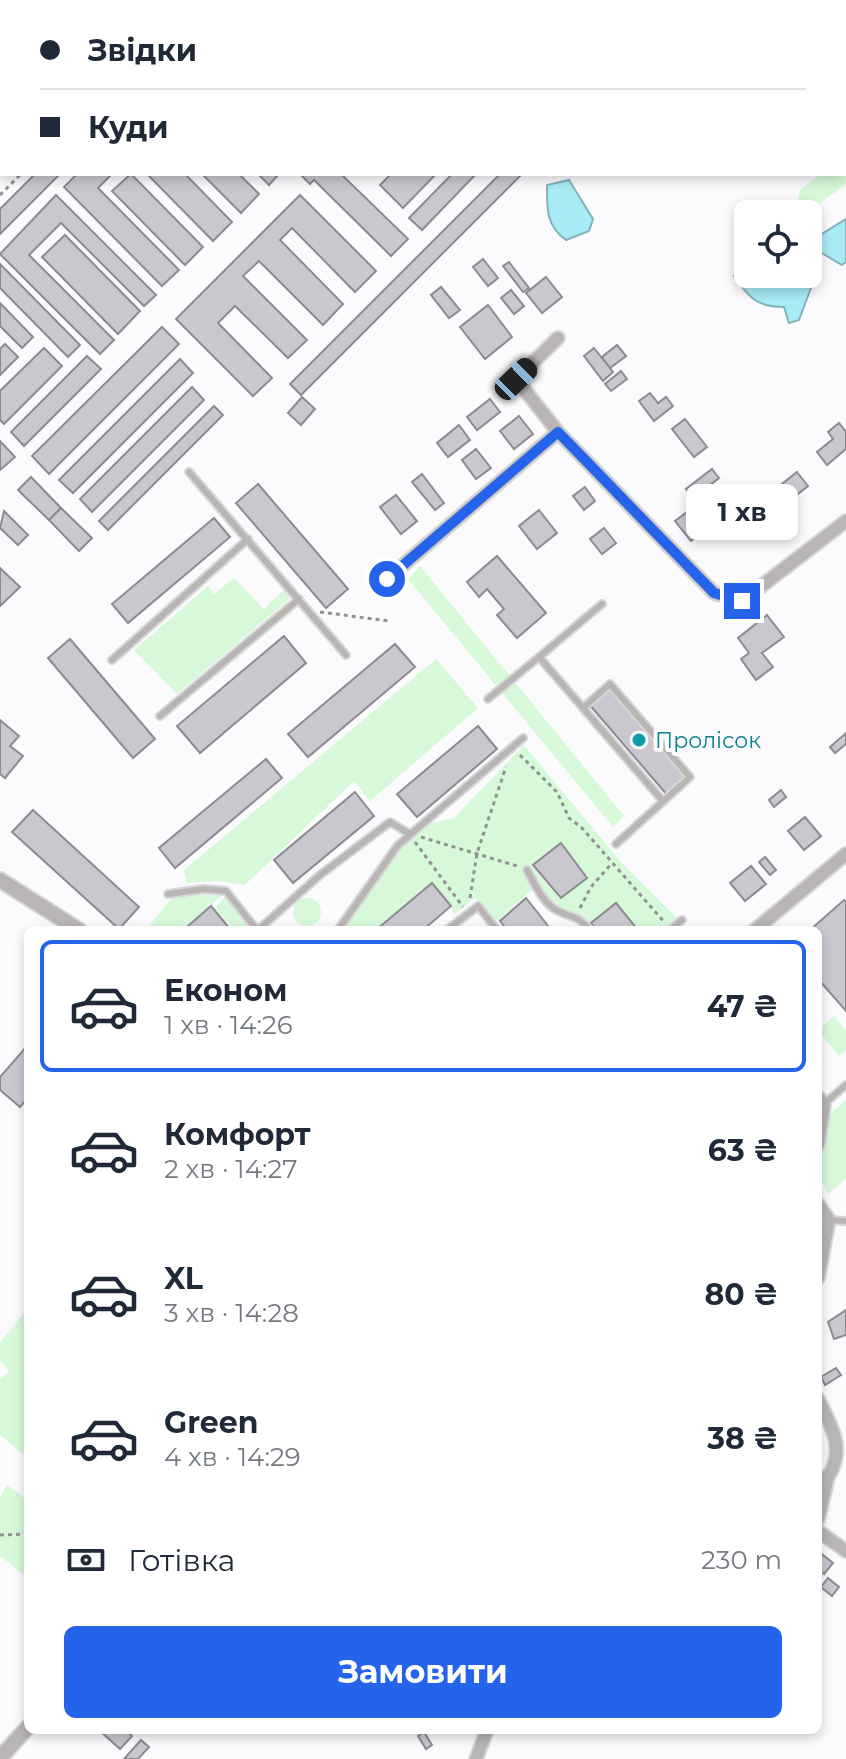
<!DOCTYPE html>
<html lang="uk">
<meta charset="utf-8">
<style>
:root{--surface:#fff;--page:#f2f2f3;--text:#1f2937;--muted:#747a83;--line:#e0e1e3;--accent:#2563eb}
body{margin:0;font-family:Montserrat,sans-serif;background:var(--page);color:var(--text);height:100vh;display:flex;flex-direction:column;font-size:30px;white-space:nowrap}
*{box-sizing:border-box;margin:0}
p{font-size:26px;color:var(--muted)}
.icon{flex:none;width:44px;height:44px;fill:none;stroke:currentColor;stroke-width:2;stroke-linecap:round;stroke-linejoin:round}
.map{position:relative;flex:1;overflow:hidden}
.panel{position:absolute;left:24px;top:926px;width:798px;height:808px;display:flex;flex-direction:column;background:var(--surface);border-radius:12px;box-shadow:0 4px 12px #0003}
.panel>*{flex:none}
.hud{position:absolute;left:0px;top:0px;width:846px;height:176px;box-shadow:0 4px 12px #0003;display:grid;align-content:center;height:176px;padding:0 40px;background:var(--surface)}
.controls{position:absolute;left:734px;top:200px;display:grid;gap:16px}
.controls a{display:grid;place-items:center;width:88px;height:88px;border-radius:12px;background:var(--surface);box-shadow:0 4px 12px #0003;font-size:40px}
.end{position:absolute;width:36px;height:36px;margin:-18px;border:10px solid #2563eb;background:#fff;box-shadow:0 0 0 4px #fff}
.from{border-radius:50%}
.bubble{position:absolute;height:56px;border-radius:12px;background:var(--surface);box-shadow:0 4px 12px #0003;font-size:26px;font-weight:700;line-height:56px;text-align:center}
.car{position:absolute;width:24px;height:48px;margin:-24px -12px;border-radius:10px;box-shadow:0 0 6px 2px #0007;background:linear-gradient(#222 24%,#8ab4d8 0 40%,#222 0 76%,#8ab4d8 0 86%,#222 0)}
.hud b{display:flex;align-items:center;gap:28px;height:76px;font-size:30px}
.hud b+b{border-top:2px solid var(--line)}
.hud i{width:20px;height:20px;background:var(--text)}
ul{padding:14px 0 0;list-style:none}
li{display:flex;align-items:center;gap:24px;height:132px;margin:0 16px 12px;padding:0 24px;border:4px solid transparent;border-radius:12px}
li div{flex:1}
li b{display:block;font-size:30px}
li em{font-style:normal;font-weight:700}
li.current{border-color:var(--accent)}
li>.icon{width:72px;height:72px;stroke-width:1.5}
.pay{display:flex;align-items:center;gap:20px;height:88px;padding:0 40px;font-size:30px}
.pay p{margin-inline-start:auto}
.cta{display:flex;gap:16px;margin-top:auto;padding:16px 40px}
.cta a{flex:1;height:92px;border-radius:12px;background:var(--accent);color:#fff;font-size:32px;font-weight:700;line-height:92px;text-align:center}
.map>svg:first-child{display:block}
.green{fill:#d7f8d9}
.water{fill:#a9ebf5;stroke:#84b2ba;stroke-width:2}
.building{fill:#cac8cf;stroke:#8d8b92;stroke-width:2}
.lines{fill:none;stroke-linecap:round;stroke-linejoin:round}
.service-casing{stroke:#d6d6d9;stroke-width:10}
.minor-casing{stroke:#d6d6d9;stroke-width:16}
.tertiary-casing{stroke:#d6d6d9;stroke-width:18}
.path{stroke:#929295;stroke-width:3;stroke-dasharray:4 4;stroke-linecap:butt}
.service{stroke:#b9b5b5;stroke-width:6}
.minor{stroke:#b9b5b5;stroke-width:12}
.tertiary{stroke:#b9b5b5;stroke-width:14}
.route{stroke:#2563eb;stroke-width:10}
.culture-dot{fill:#0f9aa8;stroke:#fbfbfe;stroke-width:3}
.labels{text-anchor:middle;stroke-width:8;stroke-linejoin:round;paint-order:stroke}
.culture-label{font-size:22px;fill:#0d838f;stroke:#fbfbfe;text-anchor:start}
</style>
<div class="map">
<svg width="846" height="1759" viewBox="0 0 846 1759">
<rect width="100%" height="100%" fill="#fbfbfe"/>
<g class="green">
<polygon points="846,156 846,184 805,214 795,214 800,190 821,174 844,174"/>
<polygon points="420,566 624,816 613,827 408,579"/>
<polygon points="234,578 264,609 287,587 294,595 177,694 134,650 208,586 214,594"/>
<polygon points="436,659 478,708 370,801 354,781 245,885 217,881 187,883 184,870"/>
<polygon points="524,745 620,861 677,918 662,930 638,930 616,903 591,923 575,912 556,907 529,870 536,886 496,922 475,898 455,914 431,884 375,930 342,930 417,827 454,818"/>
<polygon points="202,893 222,895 188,926 192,930 146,930 171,899"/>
<polygon points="225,897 252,930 235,930 215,908"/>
<circle cx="307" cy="912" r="14"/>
<polygon points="834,1016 846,1031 846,1050 839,1056 818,1030"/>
<polygon points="846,1100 846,1178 829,1194 818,1176 818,1167 829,1115"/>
<polygon points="28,1308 28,1458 0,1435 0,1380 9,1371 0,1360 0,1343"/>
<polygon points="7,1485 28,1501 28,1578 0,1556 0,1497"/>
</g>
<g class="water">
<path d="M569,180L593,219L589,231L566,240C546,226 547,209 547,185Z"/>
<polygon points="846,219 846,262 842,265 820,252 820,235"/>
<path d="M748,270V274H808L812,285L799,320L789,323L784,307C757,307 749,298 734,276Z"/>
</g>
<g class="building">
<polygon points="456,0 515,0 517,2 458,2"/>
<polygon points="35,174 60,174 0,234 0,209"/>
<polygon points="77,174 112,174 98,188 179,270 162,286 64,187"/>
<polygon points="131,174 203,247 185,265 112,191"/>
<polygon points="147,174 185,174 232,222 213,241"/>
<polygon points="202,174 239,174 259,194 241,213"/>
<polygon points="258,174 279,174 269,185"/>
<polygon points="300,174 345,174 343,176 408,239 391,256 314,180 310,184"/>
<polygon points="391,174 436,174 403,208 380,185"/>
<polygon points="452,174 476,174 422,230 409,218"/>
<polygon points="500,174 522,174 301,395 290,384"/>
<polygon points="56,195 156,295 144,306 61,223 29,255 114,340 100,354 0,254"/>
<polygon points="300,195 376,271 355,292 292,228 280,240 343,304 323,325 259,261 243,276 307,340 288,358 235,306 218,323 272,378 253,396 176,319"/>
<polygon points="65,235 140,311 118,334 42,257"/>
<polygon points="483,259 498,278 488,286 473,267"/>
<polygon points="509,262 529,288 523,292 503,266"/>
<polygon points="0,264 80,345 68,357 0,288"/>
<polygon points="546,277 562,297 542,313 526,293"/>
<polygon points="441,287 460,310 449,318 431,295"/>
<polygon points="511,290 524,306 514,314 501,298"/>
<polygon points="0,303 33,337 22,348 0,326"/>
<polygon points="488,305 512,337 485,359 460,327"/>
<polygon points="162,327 179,344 49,474 32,456"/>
<polygon points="5,344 18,357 0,375 0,349"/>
<polygon points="617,345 626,356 610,368 602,357"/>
<polygon points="44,348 62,366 4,424 0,420 0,391"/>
<polygon points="594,348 613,372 603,381 584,356"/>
<polygon points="87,356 101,369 24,446 11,432"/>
<polygon points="180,359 193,373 73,493 59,480"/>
<polygon points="621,371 627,379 611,391 605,384"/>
<polygon points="192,387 204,400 92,512 80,499"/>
<polygon points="650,393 658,403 666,397 673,406 654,421 639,401"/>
<polygon points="302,397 315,409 301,425 288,413"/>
<polygon points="490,399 500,412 477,430 467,417"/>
<polygon points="214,406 223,415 108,530 99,521"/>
<polygon points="519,416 533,434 514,449 500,431"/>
<polygon points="685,419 707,447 694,457 672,429"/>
<polygon points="839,423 846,432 846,449 827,465 817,452 833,439 828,432"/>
<polygon points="459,425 470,440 448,457 437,443"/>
<polygon points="0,441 15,457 0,470"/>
<polygon points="476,449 491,468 476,479 462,460"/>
<polygon points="712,469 719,478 693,498 686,489"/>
<polygon points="797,472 808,486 778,510 767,496"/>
<polygon points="422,474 444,503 435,510 412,482"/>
<polygon points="31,477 61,508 49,520 18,490"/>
<polygon points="258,484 348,589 326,608 236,503"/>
<polygon points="585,487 595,501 584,510 573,496"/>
<polygon points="396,495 417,521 401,534 380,507"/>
<polygon points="61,508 92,538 79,551 49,520"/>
<polygon points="691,509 707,528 691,541 675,521"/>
<polygon points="539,510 557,533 537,549 519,526"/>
<polygon points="4,511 28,535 18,545 0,528"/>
<polygon points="214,518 230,537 128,623 112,604"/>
<polygon points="604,528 616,543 602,554 590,539"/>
<polygon points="497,556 546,613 517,638 497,615 504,609 487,589 479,597 467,582"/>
<polygon points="0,568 20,587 0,606"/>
<polygon points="767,615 784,637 762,653 773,667 756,680 741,659 749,653 738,638"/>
<polygon points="284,636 306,663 200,753 177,726"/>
<polygon points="70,639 155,739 133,758 48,658"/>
<polygon points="395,644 415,667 308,757 288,734"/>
<polygon points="610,684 690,777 668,796 588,703"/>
<polygon points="0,720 19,736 10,746 23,756 5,778 0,774"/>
<polygon points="478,726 497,749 417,817 397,794"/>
<polygon points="846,733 846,744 835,753 830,747"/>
<polygon points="266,759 282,778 175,868 159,848"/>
<polygon points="781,790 786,797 774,807 769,800"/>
<polygon points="355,792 374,816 293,883 274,860"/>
<polygon points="33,810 139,907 119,929 12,832"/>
<polygon points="805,817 821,836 804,850 788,831"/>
<polygon points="561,843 587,878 561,898 533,865"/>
<polygon points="765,857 776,870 770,875 759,862"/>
<polygon points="751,866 766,884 745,901 730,883"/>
<polygon points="432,883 451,906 423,930 376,930"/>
<polygon points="526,898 538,913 551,930 507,930 500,921"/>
<polygon points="844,900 846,902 846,1011 818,979 818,930 810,930"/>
<polygon points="616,903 638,930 596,930 591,923"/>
<polygon points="211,906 231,930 192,930 188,926"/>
<polygon points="28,1045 28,1098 20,1107 0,1090 0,1077"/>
<polygon points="846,1310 846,1335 834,1339 828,1322"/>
<polygon points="836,1368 841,1375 825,1385 821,1377"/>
<polygon points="818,1551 833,1563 824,1574 818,1569"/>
<polygon points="828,1578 839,1587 832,1596 821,1587"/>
<polygon points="99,1730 125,1730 132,1736 120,1749"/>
<polygon points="424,1732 432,1745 426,1749 418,1736"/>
<polygon points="141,1740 149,1747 138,1759 124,1759"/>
</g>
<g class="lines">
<defs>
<g id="service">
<polyline points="189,472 346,655"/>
<polyline points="539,657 602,604"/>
<polyline points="112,660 248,539"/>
<polyline points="488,699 539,657 583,708 610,684 690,777 616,844"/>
<polyline points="583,708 662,800"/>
<polyline points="160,716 299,599"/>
<path d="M527,870C535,884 543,904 558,911C576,920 574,913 590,930"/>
<polyline points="168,894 204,889 226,891 257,930"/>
<polyline points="258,930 320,875 390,822 410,834"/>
<polyline points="338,930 398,845 523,738"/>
<polyline points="447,930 478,906 497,930"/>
<polyline points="670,930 682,920"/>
<polyline points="824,1104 846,1085"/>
<polyline points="830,1220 846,1221"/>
</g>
<g id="minor">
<polyline points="558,338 516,379 558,432"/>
<polyline points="387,579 558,432 714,593 742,601 846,521"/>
<polyline points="755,930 846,854"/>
<polyline points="818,1097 824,1104 818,1145"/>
<polyline points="818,1204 829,1220 818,1278"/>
<path d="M818,1399C831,1425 846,1449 828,1477"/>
<polyline points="818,1478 828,1477 818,1520"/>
<polyline points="818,1531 846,1551"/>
<polyline points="476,1759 487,1730"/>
</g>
<g id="tertiary">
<polyline points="0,880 79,930"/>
<polyline points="0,1758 28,1727"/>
</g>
</defs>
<use href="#service" class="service-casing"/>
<use href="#minor" class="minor-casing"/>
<use href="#tertiary" class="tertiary-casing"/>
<g class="path">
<polyline points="194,2 196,0"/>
<polyline points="669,2 670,0"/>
<polyline points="0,195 21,174"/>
<polyline points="320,612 389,621"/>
<polyline points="520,755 557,792 569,818 582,828 665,923"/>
<polyline points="421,837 517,866"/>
<polyline points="415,842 463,907"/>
<polyline points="470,898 477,853 506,767"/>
<polyline points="580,908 591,887 612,863"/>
<polyline points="0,1535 28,1534"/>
</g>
<use href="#service" class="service"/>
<use href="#minor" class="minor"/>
<use href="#tertiary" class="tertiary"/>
</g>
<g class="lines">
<polyline class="route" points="387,579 558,432 714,593 742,601"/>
</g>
<circle class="culture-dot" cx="639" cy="740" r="8"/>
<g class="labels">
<g class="culture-label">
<text x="655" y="748">Пролісок</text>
</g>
</g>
</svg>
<div class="controls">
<a><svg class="icon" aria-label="locate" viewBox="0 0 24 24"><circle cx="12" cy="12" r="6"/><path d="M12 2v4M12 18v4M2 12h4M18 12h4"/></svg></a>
</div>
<i class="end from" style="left:387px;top:579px"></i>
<i class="end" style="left:742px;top:601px"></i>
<div class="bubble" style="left:686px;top:484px;width:112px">1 хв</div>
<i class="car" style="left:516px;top:379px;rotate:46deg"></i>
<div class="hud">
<b><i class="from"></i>Звідки</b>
<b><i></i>Куди</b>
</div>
<section class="panel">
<ul>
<li class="current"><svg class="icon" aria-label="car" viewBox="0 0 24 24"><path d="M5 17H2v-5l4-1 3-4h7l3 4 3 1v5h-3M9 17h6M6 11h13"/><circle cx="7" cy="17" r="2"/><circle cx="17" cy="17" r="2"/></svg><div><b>Економ</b><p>1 хв · 14:26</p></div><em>47 ₴</em></li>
<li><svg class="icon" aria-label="car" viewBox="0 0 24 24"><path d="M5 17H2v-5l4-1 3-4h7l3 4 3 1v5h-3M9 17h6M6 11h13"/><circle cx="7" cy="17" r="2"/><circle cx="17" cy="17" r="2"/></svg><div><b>Комфорт</b><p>2 хв · 14:27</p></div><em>63 ₴</em></li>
<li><svg class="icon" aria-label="car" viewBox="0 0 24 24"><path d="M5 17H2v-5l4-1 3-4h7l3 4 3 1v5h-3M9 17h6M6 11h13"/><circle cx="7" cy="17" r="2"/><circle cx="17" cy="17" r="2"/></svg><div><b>XL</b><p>3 хв · 14:28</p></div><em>80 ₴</em></li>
<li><svg class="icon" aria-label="car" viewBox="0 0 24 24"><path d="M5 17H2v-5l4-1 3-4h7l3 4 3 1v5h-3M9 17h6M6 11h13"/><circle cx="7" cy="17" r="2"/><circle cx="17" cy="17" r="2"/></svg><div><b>Green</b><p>4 хв · 14:29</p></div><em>38 ₴</em></li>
</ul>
<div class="pay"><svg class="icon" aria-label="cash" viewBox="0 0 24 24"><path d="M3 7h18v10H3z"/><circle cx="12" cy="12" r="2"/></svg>Готівка<p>230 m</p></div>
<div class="cta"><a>Замовити</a></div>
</section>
</div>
